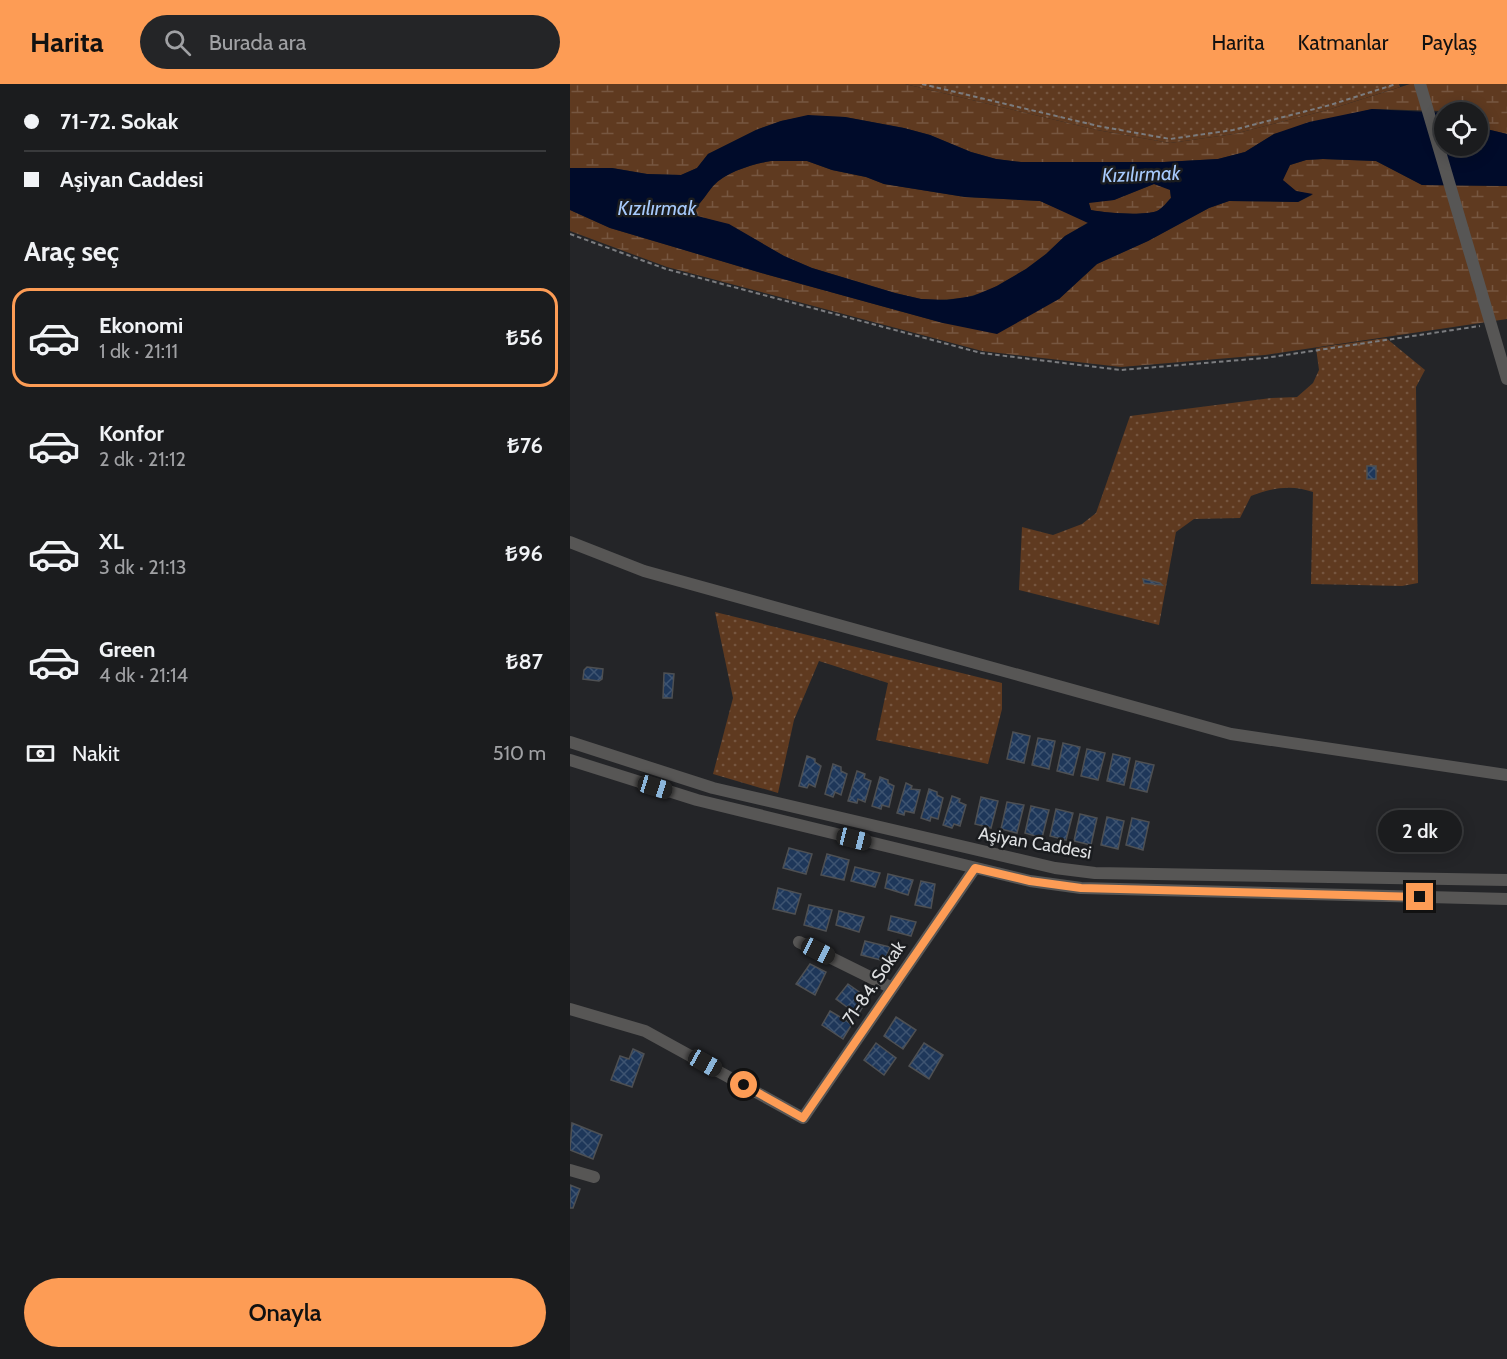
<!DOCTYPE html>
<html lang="tr">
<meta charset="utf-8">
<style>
:root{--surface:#1b1c1e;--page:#242527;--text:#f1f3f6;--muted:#a0a1a4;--line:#393a3c;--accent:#fd9c55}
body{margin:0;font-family:Cabin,sans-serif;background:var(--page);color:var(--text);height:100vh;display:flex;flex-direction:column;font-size:22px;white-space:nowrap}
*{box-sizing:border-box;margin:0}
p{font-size:20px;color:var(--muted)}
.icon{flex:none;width:33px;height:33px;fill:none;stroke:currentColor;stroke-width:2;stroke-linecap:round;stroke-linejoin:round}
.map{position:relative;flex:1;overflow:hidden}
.sheet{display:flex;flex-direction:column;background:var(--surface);width:570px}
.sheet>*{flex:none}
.banner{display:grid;align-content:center;height:132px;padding:0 24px;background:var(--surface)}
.buttons{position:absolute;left:864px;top:18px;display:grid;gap:12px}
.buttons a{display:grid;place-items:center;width:54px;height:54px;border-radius:50%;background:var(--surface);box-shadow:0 3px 15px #0003,0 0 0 2px var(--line);font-size:30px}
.end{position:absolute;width:27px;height:27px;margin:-14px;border:8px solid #fd9c55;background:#111;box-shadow:0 0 0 3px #111}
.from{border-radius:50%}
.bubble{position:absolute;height:42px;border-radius:21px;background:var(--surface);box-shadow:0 3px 15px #0003,0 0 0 2px var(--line);font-size:20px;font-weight:600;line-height:42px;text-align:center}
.car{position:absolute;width:18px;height:36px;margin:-18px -9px;border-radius:8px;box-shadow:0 0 4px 2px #0007;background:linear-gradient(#222 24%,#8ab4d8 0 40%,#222 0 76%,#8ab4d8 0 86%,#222 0)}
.banner b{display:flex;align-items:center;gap:21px;height:57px;font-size:22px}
.banner b+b{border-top:2px solid var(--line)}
.banner i{width:15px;height:15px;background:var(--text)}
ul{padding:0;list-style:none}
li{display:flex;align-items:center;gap:18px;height:99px;margin:0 12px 9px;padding:0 12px;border:3px solid transparent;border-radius:18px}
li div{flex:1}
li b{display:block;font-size:22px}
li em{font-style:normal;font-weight:600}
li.on{border-color:var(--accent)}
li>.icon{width:54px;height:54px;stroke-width:1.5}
h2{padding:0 24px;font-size:27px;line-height:72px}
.pay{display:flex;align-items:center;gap:15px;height:66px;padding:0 24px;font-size:22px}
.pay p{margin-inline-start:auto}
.button{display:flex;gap:12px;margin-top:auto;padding:12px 24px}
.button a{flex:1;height:69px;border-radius:36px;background:var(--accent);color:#111;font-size:24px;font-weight:600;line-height:69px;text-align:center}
header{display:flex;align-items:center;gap:36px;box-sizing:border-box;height:84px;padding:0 30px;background:var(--accent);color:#111}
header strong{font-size:28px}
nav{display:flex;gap:33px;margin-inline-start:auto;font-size:21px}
.search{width:420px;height:54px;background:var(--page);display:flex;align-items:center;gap:15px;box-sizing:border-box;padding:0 21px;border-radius:33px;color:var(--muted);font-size:22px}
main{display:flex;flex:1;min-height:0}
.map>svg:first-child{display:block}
.grass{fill:url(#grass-dots)}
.wetland{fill:url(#wetland-marsh)}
.water{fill:#000b2a;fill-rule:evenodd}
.building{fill:url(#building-cross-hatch);stroke:#4e5053;stroke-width:1.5}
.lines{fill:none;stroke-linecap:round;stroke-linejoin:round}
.path{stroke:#7b7c7f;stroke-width:2;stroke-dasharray:4.5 3;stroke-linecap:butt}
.minor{stroke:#575655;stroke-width:12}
.minor-bridge{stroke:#575655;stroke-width:12}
.route{stroke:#fd9c55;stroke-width:8}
.labels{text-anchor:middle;stroke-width:5;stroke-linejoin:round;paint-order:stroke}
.street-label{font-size:18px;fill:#dddfe1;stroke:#1a1c1f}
.water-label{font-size:20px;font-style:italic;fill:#a7cafc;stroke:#1a1c1f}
</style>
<header>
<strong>Harita</strong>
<div class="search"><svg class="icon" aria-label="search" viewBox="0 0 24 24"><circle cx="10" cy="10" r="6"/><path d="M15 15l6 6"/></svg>Burada ara</div>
<nav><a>Harita</a><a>Katmanlar</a><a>Paylaş</a></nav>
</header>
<main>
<section class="sheet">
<div class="banner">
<b><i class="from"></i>71-72. Sokak</b>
<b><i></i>Aşiyan Caddesi</b>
</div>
<h2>Araç seç</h2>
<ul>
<li class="on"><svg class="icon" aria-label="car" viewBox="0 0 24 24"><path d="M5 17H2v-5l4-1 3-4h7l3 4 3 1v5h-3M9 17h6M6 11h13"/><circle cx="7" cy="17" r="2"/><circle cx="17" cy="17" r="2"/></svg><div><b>Ekonomi</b><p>1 dk · 21:11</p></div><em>₺56</em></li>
<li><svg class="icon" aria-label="car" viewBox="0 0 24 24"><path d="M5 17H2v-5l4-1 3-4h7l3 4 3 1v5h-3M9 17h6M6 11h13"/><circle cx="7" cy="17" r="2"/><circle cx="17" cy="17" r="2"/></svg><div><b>Konfor</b><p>2 dk · 21:12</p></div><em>₺76</em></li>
<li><svg class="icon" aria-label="car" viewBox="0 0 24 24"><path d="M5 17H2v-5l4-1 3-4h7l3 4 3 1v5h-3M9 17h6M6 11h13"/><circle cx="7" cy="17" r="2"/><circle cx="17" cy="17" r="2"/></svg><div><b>XL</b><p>3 dk · 21:13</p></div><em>₺96</em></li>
<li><svg class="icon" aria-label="car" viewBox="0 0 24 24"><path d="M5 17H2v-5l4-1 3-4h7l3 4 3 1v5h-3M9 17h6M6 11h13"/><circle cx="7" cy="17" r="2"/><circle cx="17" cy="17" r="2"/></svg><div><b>Green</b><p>4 dk · 21:14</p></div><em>₺87</em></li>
</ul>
<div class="pay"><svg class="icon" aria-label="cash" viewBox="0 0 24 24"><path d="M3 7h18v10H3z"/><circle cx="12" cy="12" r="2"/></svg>Nakit<p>510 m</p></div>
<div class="button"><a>Onayla</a></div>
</section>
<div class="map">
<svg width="937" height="1275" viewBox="0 0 937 1275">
<defs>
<pattern id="grass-dots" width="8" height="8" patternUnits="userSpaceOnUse" patternTransform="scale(1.5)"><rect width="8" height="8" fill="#5f3a20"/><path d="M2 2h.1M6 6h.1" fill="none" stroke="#765640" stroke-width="1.8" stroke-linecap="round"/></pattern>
<pattern id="wetland-marsh" width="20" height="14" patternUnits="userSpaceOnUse" patternTransform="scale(1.5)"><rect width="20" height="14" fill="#5f3a20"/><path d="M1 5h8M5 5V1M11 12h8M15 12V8" fill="none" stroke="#765640"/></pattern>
<pattern id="building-cross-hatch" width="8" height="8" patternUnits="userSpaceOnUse" patternTransform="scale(1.5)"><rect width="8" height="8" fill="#1e375a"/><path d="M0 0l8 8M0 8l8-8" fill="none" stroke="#3e5471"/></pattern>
</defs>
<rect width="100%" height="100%" fill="#242528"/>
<g class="grass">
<polygon points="335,0 829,0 830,3 761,25 664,50 600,59 527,46"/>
<path d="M816,254L855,286L846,303L848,499L832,502L741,500L743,408C721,400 702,404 681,412L670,434L624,435L606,448L589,541L449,506L452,443L483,451L512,440L526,429L560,332L701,314L727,313L743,299L749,286L746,264Z"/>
<polygon points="145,528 432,599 432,625 418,680 306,656 318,599 249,577 224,636 208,709 143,690 163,614"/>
</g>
<g class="wetland">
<polygon points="0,0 335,0 527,46 600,59 664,50 761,25 840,0 937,0 937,50 908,43 908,28 802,25 704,50 675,68 648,75 594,78 451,78 426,75 401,68 360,51 334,44 275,33 238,32 211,37 186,46 138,70 127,84 111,91 77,90 42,84 0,84"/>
<polygon points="753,75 806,77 852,101 937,102 937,235 695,271 551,283 412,267 97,183 0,147 0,126 40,144 195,190 373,239 489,215 527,180 578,157 639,124 659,117 728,118 742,111 726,107 712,96 720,81 736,76"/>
<path d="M201,77H237L262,86L296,93L314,100L395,113L470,117L519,138L495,152L476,170L456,185L418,207L394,214L368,216L351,215L325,209L242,184L214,172L159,141L127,132L125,124C133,117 136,110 143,102C156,88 183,80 201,77Z"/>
<path d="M584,100L600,105L601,114C597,118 593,124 587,127C573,132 536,129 521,126L518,118L544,116Z"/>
</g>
<path class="water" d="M802,25L874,29V62H908V43L937,50V102L852,101L806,77L753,75L736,76L720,81L713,96L726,107L743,110L728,118L659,117L639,124L578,157L527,180L489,215L427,250L373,239L195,190L40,144L0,126V84H42L77,90L111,91L127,84L138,70L186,46L211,37L238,31L275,33L334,44L360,51L401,68L426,75L451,78H594L648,75L675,68L704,50L739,38ZM201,77H237L262,86L296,93L314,100L395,113L470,117L518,139L495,152L476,170L456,185L427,202L403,212L377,216L351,215L325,209L242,184L214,172L159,140L127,132L125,124C133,117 137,109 143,102C156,88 183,80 201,77ZM584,100L600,106L601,114C597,118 593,124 587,127C573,132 536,129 521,126L519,119L544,116Z"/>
<g class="building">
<rect x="797" y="382" width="9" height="13"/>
<polygon points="573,495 590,499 592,501 574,499"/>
<polygon points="17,583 33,585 32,595 29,597 13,595 14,586"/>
<polygon points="94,589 104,590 102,614 93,614"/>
<polygon points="443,648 460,652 454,679 437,675"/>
<polygon points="468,654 485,657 479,685 462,681"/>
<polygon points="493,659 510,663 503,691 487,687"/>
<polygon points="517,665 535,669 528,696 511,692"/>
<polygon points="543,670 560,674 554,701 537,697"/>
<polygon points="237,672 245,675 245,678 251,682 245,703 239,700 237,704 229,702"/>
<polygon points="566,677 584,681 577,708 560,704"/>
<polygon points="263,680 271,683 271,687 277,690 271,711 265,708 263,713 255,710"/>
<polygon points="287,687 295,690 294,694 301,697 295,718 288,715 287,719 278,717"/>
<polygon points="310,693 318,696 318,699 324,702 319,723 312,721 311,725 302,722"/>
<polygon points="336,699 342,702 341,705 350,706 344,729 335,727 334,731 327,729"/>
<polygon points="359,705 367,708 367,711 373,714 368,735 361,733 360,737 351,734"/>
<polygon points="382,712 390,715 389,718 396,721 390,742 384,740 382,744 373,741"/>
<polygon points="411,713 428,717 421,744 405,740"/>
<polygon points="437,718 454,721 447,749 431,745"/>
<polygon points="461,722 479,726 472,754 455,749"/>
<polygon points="486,725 503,729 496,756 480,752"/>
<polygon points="510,730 527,734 521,761 504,757"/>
<polygon points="537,733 554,737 548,765 531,761"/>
<polygon points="562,734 579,738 573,766 556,761"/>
<polygon points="219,764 242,770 236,790 213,784"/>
<polygon points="257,770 279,776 274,796 251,791"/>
<polygon points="285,783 310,789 305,803 281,797"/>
<polygon points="318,790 343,796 338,811 315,804"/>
<polygon points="351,797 365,800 361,824 345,821"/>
<polygon points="208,804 231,810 225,830 203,825"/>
<polygon points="239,821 262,826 256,847 234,841"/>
<polygon points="269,827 294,833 289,848 266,841"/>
<polygon points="321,832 346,838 341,852 318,846"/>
<polygon points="295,857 320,863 315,877 291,871"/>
<polygon points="240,880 256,888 245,911 226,900"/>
<polygon points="278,900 298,914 288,931 266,915"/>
<polygon points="260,927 282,940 273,955 252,941"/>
<polygon points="326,933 346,946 333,965 314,952"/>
<polygon points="306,959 326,974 314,991 294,976"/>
<polygon points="354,959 373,971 359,995 339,982"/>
<polygon points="63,965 74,970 62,1003 41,996 50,972 59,975"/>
<polygon points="2,1039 32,1051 23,1075 0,1066"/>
<polygon points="0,1101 10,1105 3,1124 0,1124"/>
</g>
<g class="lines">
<g class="path">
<polyline points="352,0 528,42 600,55 663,46 760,21 826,0"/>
<polyline points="0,150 96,185 411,269 551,286 695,274 910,242"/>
</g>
<g class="minor">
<polyline points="0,458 74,487 661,650 937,691"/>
<polyline points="0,658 143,704 485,784 525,789 937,796"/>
<polyline points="0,676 127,716 460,797 511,804 937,815"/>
<polyline points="229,858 322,904"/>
<polyline points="0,925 75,947 233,1034 405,784"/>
<polyline points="0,1086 24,1093"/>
</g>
<polyline class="minor-bridge" points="850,0 937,295"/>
</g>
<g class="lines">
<polyline class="route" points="174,1001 233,1034 405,784 460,797 511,804 850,813"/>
</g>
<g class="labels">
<g class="street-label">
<text transform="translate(465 759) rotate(10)" y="6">Aşiyan Caddesi</text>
<text transform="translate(304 899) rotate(-56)" y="6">71-84. Sokak</text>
</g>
<g class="water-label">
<text transform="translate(571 90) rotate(-2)" y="7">Kızılırmak</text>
<text x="87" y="131">Kızılırmak</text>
</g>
</g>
</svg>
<div class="buttons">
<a><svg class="icon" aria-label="locate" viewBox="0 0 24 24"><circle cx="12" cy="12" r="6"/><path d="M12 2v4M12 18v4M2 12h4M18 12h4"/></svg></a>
</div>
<i class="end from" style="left:174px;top:1001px"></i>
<i class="end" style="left:850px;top:813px"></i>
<div class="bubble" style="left:808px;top:726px;width:84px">2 dk</div>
<i class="car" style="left:85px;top:703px;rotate:107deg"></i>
<i class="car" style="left:284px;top:755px;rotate:104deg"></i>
<i class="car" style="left:248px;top:867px;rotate:117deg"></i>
<i class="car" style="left:135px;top:979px;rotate:119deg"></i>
</div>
</main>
